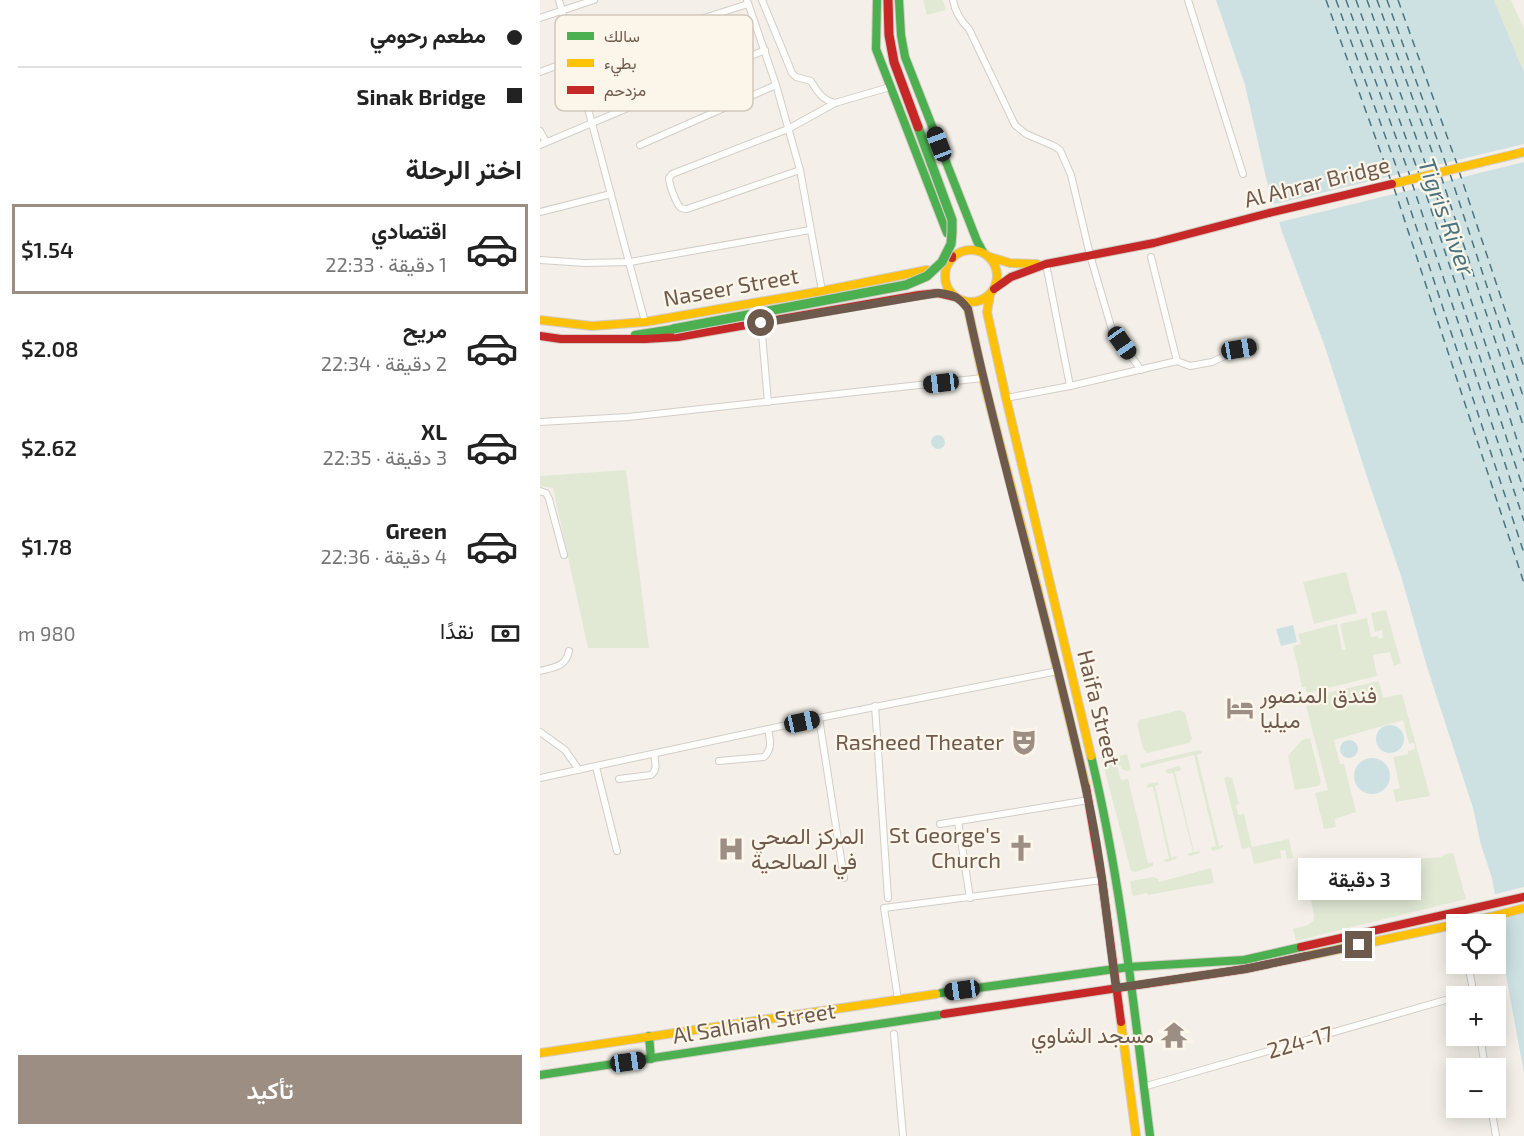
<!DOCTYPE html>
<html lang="ar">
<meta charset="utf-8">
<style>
:root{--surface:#fff;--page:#f6f6f6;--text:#222;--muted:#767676;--line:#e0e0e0;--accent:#9d8e84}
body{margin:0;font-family:"Exo 2",Vazirmatn,sans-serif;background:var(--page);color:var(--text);direction:rtl;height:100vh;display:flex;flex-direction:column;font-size:22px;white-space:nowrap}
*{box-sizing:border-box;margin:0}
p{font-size:20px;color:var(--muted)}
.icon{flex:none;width:33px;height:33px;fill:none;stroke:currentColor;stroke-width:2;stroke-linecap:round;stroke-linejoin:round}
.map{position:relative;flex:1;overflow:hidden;direction:ltr}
.details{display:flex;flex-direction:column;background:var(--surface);width:540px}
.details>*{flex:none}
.top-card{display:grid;align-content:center;height:132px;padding:0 18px;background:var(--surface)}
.fabs{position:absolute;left:906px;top:914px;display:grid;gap:12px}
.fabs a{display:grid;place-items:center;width:60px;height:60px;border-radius:0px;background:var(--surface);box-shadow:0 3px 15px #0003;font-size:30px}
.end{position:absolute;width:27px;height:27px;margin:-14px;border:8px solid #6e5a4d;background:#fff;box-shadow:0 0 0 3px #fff}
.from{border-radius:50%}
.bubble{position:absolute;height:42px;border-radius:0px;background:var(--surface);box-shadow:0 3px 15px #0003;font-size:20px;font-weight:600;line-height:42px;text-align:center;direction:rtl}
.car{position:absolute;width:18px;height:36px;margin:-18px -9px;border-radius:8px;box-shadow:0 0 4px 2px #0007;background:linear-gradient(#222 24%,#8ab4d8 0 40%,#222 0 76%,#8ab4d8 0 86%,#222 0)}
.top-card b{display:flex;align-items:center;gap:21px;height:57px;font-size:22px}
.top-card b+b{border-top:2px solid var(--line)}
.top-card i{width:15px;height:15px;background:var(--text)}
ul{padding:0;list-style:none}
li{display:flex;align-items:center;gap:18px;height:90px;margin:0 12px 9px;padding:0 6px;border:3px solid transparent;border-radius:0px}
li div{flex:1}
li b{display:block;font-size:22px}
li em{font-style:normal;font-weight:600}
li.selected{border-color:var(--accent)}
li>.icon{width:54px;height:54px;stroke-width:1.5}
h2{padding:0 18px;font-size:27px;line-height:72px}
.pay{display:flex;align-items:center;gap:15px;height:66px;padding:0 18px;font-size:22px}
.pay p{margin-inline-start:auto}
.action{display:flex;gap:12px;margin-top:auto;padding:12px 18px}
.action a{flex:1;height:69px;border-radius:0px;background:var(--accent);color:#fff;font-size:24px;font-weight:600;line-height:69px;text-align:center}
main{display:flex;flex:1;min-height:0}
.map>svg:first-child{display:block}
.green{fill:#e1e9d5}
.water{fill:#cde1e3}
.pier{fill:#f4f0e9}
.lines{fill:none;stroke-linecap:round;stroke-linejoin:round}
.ferry{stroke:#4a747f;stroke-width:1.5;stroke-dasharray:8 6;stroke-linecap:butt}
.street-casing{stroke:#d3cdc7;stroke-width:8}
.fast-casing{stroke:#d2ccc4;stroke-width:10}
.slow-casing{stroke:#d2ccc4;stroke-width:10}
.jam-casing{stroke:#d2ccc4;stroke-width:10}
.street{stroke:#fdfdfc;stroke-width:6}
.fast{stroke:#4caf50;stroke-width:8}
.slow{stroke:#ffc107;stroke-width:8}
.jam{stroke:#c62828;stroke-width:8}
.fast-bridge-casing{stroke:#d3ccc6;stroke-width:11;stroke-linecap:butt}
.jam-bridge-casing{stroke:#d3ccc6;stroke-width:11;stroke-linecap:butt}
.fast-bridge{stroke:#4caf50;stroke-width:9}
.jam-bridge{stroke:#c62828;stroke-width:9}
.route{stroke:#6e5a4d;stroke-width:8}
.labels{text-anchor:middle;stroke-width:4.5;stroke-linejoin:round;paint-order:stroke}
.street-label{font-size:22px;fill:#6e5a4d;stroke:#fcf6ea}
.poi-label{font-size:22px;fill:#6e5a4d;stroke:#fcf6ea;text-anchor:end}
.water-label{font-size:24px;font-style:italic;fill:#4a747f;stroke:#fcf6ea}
.key{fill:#fcf6ea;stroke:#d1c7bb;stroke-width:1.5}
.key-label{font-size:16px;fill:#6e5a4d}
</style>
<main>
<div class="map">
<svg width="984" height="1136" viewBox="0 0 984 1136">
<rect width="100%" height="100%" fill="#f4f0e9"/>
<g class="green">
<polygon points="383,0 403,0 406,10 387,15"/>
<polygon points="954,0 971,0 984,29 984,72"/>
<polygon points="86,470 109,648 48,648 13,488 0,486 0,476"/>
<polygon points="806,572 817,613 774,624 763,582"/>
<polygon points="846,610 861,663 854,666 850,652 833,655 837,676 767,693 765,687 762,687 753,646 761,644 758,634 797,624 802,650 806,650 800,624 827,618 831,637 838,636 839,639 843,638 842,630 835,632 831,613"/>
<polygon points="839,681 843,698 862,694 890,796 856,802 853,790 860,788 853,757 868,754 868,751 875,749 874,743 869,744 863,720 794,740 800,764 804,764 816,812 795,819 796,827 784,829 775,793 788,790 766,706 770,705 768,697"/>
<polygon points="640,710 645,713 652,739 649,743 607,753 603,749 597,724 599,720"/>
<polygon points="770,738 781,782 779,786 755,790 748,756 762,740"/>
<polygon points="659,750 661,751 662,753 657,755 679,846 684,845 682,848 673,851 670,848 676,846 654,755 601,768 600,764"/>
<polygon points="587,754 591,770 586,771 582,769 580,765 577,766 581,780 588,779 608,863 613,862 613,866 595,872 591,871 562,760"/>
<polygon points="638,766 640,767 641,770 635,772 654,852 660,851 660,853 650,856 647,854 653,852 633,773 627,774 625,770"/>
<polygon points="688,776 689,778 692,778 699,804 696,805 698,815 704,814 712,847 749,839 753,858 747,859 745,850 740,851 742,858 714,864 710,847 702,849 684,778"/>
<polygon points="618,782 619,784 615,786 631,857 637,856 636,859 626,862 623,860 629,858 613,787 606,788 608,784"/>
<polygon points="913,853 926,899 756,941 753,929 768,925 773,921 774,916 770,893 780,865 864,865 876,859 901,857 906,854"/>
<polygon points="671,868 674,883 608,895 607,893 594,896 592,895 590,881 614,877 618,879 619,882"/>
</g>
<g class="water">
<polygon points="676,0 954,0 984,72 984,1073 962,954 960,924 952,878 941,845 933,808 887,667 861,576 827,477 785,347 742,232 726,178 705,85"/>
<circle cx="398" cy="442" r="7"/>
<polygon points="753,625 757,642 741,646 736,629"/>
<circle cx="850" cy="739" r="14"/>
<circle cx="809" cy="749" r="9"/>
<circle cx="832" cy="776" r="18"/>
</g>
<g class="pier">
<polygon points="984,144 984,162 736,223 731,205"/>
<polygon points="984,887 984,911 956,918 952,895"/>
</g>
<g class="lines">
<g class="ferry">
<polyline points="786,0 851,181"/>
<polyline points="796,0 860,177"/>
<polyline points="806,0 870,176"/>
<polyline points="816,0 879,174"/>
<polyline points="827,0 888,171"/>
<polyline points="837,0 898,168"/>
<polyline points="847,0 907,167"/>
<polyline points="858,0 917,164"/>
<polyline points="919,171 984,367"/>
<polyline points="910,174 984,399"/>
<polyline points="901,176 984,428"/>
<polyline points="891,179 984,461"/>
<polyline points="882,182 984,491"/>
<polyline points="872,183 984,521"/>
<polyline points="862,184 984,553"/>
<polyline points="854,188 984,583"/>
</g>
<defs>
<g id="street">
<polyline points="19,0 105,322"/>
<polyline points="207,0 236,85 260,170 282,291"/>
<path d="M222,0L252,73L256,77L271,81C277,91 282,100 295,103"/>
<path d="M413,0C415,12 421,21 429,29L475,125L486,134L514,146L520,150L531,175L550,255L572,330L601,370"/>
<polyline points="648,0 703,174"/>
<polyline points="0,18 54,0"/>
<polyline points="0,72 35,59 208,4"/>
<polyline points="0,131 6,142"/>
<polyline points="0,145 225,50"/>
<polyline points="100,145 236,85"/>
<path d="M260,170L147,209C145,209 143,209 141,208C136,204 129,184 129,178L132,174L248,129L295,103L350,87"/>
<polyline points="0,212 71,194"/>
<polyline points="611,257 637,361"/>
<polyline points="0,260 45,263 90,262 270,230"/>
<polyline points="506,264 530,386"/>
<polyline points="221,323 228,402"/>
<polyline points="466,398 530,386 637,361 650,366 672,362 699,349 715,347"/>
<polyline points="0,422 88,417 443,378"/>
<polyline points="0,491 6,493 9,499 24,555"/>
<path d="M0,671C14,667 26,667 29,651"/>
<polyline points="335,706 348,898"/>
<polyline points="279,718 304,878"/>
<polyline points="0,732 25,750 39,770"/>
<path d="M179,761L224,757C233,748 230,740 228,729"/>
<polyline points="56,767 77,851"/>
<polyline points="0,778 279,718 518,671"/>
<path d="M79,779L111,775C118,770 115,762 114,754"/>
<polyline points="418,821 430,898"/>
<polyline points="400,824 549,800"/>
<polyline points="928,963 934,996"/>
<polyline points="920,996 933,992"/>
<polyline points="358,999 344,908 562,880"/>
<polyline points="354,1034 363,1136"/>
<polyline points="940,1035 945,1068"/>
<polyline points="603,1087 916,997"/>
<polyline points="951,1107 956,1136"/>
</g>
<g id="fast">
<polyline points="337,0 336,49 407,233"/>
<polyline points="359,0 361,35 365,57 437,241 443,252"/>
<polyline points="95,335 133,329"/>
<path d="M551,756C581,880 594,1009 610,1136"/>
<polyline points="401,993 589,967 704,960 761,947"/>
<polyline points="109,1036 111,1059"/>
<polyline points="0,1075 399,1015"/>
</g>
<g id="slow">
<polyline points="852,184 984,152"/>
<circle cx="431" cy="276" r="26"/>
<polyline points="450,257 470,263 497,264"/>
<polyline points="450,295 447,312 466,398 551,756"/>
<polyline points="422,301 428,309 443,378 496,583 546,787"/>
<polyline points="0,320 52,326 105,322 282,291 387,270"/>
<polyline points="767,956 950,917 984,908"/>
<polyline points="581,1022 596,1136"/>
<polyline points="0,1053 396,994"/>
</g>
<g id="jam">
<polyline points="412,256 412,258"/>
<polyline points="454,289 471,277 506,264 614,243 729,213 852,184"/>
<polyline points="0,336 21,339 105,339 138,337 379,295 398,293 415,297"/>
<polyline points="546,787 562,880 581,1022"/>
<polyline points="761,947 984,897"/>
<polyline points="404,1014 705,969 767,956"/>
</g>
</defs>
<use href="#street" class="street-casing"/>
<use href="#fast" class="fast-casing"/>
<use href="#slow" class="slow-casing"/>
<use href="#jam" class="jam-casing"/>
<use href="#street" class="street"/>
<use href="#fast" class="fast"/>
<use href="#slow" class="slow"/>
<use href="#jam" class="jam"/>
<defs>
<polyline id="fast-bridge" points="133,329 366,285 387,276 402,262 411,244 412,232 412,220 378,127"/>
<polyline id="jam-bridge" points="348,0 349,35 354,62 378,127"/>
</defs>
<use href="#fast-bridge" class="fast-bridge-casing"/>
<use href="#jam-bridge" class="jam-bridge-casing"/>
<use href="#fast-bridge" class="fast-bridge"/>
<use href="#jam-bridge" class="jam-bridge"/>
</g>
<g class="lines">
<path class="route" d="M221,323L398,293C413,294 419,297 428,309C463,474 513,635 548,799C562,861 567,925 576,988L705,969L819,945"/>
</g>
<defs>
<symbol id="hotel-bare" viewBox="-9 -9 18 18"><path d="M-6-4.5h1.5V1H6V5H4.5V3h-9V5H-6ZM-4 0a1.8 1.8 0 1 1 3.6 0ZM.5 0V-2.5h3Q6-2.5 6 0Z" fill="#9d8e84" stroke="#fcf6ea" stroke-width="2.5" paint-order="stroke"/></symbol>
<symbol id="theatre-bare" viewBox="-9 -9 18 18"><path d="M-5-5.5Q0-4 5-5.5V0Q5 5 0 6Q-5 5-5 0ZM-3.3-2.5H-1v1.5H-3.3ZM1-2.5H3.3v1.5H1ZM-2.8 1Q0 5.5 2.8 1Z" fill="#9d8e84" stroke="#fcf6ea" stroke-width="2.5" paint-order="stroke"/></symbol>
<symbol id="church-bare" viewBox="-9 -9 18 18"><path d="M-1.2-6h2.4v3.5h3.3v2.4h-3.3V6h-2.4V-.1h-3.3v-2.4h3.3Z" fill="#9d8e84" stroke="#fcf6ea" stroke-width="2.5" paint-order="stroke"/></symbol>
<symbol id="hospital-bare" viewBox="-9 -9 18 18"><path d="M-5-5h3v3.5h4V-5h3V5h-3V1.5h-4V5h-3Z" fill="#9d8e84" stroke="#fcf6ea" stroke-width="2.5" paint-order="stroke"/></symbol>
<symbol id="temple-bare" viewBox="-9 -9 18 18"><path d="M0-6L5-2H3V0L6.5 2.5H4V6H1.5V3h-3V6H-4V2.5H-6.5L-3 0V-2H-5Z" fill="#9d8e84" stroke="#fcf6ea" stroke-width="2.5" paint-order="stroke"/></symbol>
</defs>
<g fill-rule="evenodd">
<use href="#hotel-bare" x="681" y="689" width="38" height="38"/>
<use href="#theatre-bare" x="465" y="723" width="38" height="38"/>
<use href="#church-bare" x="462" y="829" width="38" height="38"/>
<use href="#hospital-bare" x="172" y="830" width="38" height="38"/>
<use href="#temple-bare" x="615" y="1016" width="38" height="38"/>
</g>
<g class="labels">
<g class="street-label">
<text transform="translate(777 182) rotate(-14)" y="8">Al Ahrar Bridge</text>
<text transform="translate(191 287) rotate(-10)" y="8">Naseer Street</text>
<text transform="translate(559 708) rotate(76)" y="8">Haifa Street</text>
<text transform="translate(214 1023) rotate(-9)" y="8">Al Salhiah Street</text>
<text transform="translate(760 1042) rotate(-16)" y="8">224-17</text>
</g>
<g class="poi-label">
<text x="720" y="703" text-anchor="start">فندق المنصور<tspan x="720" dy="25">ميليا</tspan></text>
<text x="464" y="750">Rasheed Theater</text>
<text x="461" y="843">St George's<tspan x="461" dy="25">Church</tspan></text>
<text x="211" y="844" text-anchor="start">المركز الصحي<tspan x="211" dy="25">في الصالحية</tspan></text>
<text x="614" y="1043">مسجد الشاوي</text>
</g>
<g class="water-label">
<text transform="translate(906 217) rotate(70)" y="8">Tigris River</text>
</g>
</g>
<rect x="15" y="15" width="198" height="96" rx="9" class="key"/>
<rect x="27" y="32" width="27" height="8" fill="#4caf50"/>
<rect x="27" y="59" width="27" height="8" fill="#ffc107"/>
<rect x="27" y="86" width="27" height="8" fill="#c62828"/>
<g class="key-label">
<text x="64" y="42">سالك</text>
<text x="64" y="69">بطيء</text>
<text x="64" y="96">مزدحم</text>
</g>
</svg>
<div class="fabs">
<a><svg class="icon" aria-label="locate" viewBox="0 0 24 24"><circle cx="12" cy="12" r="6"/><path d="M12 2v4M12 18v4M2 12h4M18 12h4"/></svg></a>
<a>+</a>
<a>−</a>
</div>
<i class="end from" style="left:221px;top:323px"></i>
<i class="end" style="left:819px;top:945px"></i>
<div class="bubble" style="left:758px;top:858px;width:123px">3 دقيقة</div>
<i class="car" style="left:399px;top:144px;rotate:339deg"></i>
<i class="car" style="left:582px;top:343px;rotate:145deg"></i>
<i class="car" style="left:699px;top:349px;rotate:80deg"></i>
<i class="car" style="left:401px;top:383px;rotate:263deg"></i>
<i class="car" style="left:262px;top:722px;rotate:78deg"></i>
<i class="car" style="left:422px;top:990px;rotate:262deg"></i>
<i class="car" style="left:88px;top:1062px;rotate:82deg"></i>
</div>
<section class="details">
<div class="top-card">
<b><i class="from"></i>مطعم رحومي</b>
<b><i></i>Sinak Bridge</b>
</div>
<h2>اختر الرحلة</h2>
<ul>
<li class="selected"><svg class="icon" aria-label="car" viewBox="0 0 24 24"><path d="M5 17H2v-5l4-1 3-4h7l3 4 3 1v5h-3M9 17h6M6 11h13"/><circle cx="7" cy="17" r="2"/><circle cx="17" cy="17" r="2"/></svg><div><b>اقتصادي</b><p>1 دقيقة · 22:33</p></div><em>$1.54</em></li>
<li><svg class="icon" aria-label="car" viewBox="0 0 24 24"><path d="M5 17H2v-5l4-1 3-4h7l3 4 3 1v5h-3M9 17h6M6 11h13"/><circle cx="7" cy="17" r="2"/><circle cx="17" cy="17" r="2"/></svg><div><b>مريح</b><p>2 دقيقة · 22:34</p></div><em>$2.08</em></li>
<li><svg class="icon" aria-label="car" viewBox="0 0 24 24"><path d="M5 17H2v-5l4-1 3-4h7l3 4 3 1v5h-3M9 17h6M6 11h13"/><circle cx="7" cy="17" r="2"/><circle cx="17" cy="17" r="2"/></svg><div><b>XL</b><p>3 دقيقة · 22:35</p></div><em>$2.62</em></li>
<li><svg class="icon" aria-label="car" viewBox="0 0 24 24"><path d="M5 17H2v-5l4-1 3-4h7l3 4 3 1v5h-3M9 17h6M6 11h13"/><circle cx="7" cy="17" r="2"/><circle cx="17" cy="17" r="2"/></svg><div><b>Green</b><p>4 دقيقة · 22:36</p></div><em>$1.78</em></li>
</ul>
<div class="pay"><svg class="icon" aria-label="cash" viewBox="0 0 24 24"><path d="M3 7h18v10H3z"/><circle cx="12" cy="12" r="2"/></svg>نقدًا<p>980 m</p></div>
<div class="action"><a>تأكيد</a></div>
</section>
</main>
